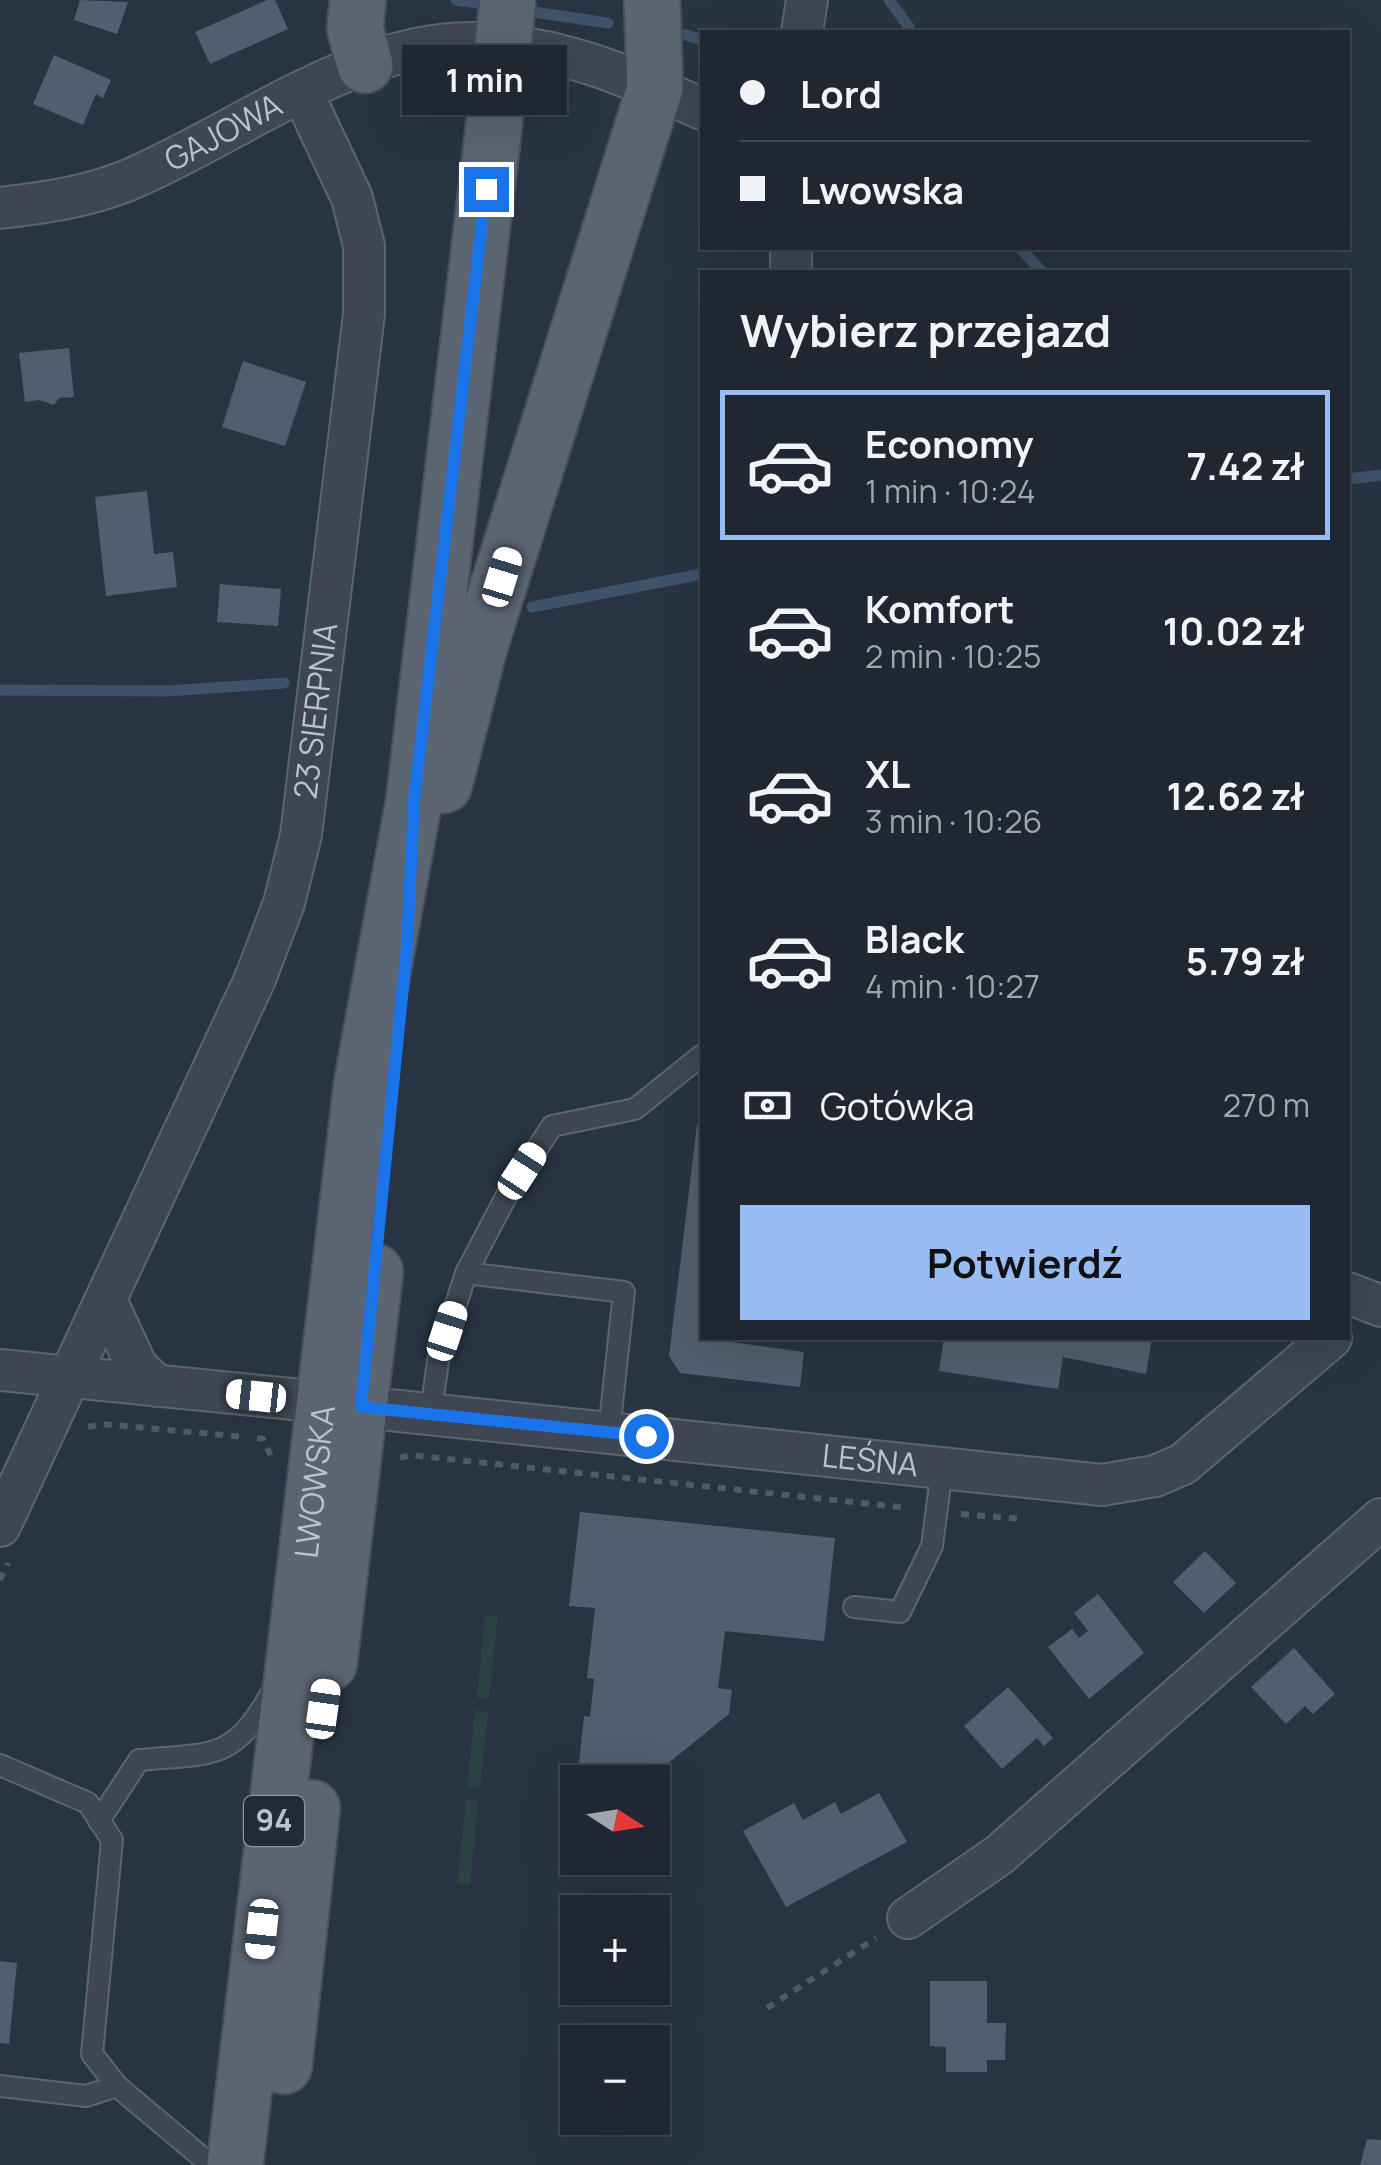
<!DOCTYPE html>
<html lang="pl">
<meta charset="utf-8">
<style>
:root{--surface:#1f2732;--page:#2c333e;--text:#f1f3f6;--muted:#a1a5ac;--line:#3c444d;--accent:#97bdf3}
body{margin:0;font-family:Manrope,sans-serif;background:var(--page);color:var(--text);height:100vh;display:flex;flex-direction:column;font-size:38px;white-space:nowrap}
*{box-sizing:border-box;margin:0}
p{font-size:32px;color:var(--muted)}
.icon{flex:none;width:55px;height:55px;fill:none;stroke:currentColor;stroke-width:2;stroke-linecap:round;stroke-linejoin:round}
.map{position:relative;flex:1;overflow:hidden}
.side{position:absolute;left:700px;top:270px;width:650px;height:1070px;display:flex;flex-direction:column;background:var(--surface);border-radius:0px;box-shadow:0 10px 40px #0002,0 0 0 2px var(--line)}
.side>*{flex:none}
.guide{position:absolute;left:700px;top:30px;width:650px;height:220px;border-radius:0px;box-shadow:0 10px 40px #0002,0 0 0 2px var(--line);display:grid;align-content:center;height:220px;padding:0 40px;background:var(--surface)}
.needle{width:65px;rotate:102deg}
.controls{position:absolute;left:560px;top:1765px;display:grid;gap:20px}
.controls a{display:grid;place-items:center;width:110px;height:110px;border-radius:0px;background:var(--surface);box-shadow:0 10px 40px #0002,0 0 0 2px var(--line);font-size:50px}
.end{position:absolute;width:45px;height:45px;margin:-22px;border:12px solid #1a73e8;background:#fff;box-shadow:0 0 0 5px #fff}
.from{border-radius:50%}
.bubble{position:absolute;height:70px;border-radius:0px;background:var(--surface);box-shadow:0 10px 40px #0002,0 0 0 2px var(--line);font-size:32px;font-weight:700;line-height:70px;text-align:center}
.car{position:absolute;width:30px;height:60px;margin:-30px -15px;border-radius:12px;box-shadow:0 0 8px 2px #0007;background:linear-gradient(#fff 24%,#345 0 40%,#fff 0 76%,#345 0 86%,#fff 0)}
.guide b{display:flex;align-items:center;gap:35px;height:95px;font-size:38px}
.guide b+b{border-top:2px solid var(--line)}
.guide i{width:25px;height:25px;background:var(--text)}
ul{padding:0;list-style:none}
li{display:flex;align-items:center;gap:30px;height:150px;margin:0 20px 15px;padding:0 20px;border:5px solid transparent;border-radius:0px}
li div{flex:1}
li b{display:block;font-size:38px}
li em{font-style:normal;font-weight:700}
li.current{border-color:var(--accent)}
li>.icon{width:90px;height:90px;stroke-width:1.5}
h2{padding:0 40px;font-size:45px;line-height:120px}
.pay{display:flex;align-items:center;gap:25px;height:110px;padding:0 40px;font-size:38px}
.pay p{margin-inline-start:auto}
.cta{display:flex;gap:20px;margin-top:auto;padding:20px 40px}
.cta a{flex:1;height:115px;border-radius:0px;background:var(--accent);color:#111;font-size:40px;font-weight:700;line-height:115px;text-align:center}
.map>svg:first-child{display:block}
.green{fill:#2b4143}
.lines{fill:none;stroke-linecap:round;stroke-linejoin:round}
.stream{stroke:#3f526a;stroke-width:11}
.building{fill:#525d6d}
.lane-casing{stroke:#5b646f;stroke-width:24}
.street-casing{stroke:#5b646f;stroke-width:44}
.primary-casing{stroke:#474f5b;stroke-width:59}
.path{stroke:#495e60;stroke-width:6;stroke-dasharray:8 8;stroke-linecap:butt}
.lane{stroke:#3d4652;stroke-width:20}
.street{stroke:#3d4652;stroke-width:40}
.primary{stroke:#5b6572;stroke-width:55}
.primary-bridge-casing{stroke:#474f5b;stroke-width:59;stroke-linecap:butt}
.primary-bridge{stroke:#5b6572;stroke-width:55}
.route{stroke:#1a73e8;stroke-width:12}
.labels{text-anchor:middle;stroke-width:8;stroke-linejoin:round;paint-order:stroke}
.shield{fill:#212b37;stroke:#8c949f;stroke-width:2.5}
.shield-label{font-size:30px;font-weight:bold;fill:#bac1cc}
.street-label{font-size:32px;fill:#bac1cc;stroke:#212b37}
</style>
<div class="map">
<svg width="1381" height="2165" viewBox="0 0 1381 2165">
<rect width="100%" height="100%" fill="#293442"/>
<g class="green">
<polygon points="485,1615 498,1616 489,1699 477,1698"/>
<polygon points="475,1710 488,1712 480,1788 467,1787"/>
<polygon points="466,1800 478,1801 470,1885 457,1884"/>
</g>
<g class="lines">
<g class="stream">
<polyline points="456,0 492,5"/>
<polyline points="889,0 909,27"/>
<polyline points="520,10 608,23"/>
<polyline points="682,34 702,40"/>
<polyline points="1020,248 1042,272"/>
<polyline points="1348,479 1381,475"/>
<polyline points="532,607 702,574"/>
<polyline points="0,690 166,691 284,683"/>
</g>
</g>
<g class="building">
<polygon points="80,0 128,2 117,34 74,20"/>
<polygon points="267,0 275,0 288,29 210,64 195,32"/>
<polygon points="54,55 111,80 103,98 96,94 83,125 33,104"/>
<polygon points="69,348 74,397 59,398 54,405 39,400 25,402 19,353"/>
<polygon points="243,361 306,382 285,446 222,427"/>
<polygon points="147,491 154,554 173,552 177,587 106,596 95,497"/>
<polygon points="220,584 281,589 278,626 217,622"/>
<polygon points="702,1120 702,1338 804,1352 800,1387 680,1373 669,1356 697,1125"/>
<polygon points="944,1338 1152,1338 1146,1374 1063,1357 1058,1389 939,1371"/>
<polygon points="580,1512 835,1538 824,1641 725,1631 718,1688 732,1690 729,1714 645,1782 577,1782 584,1716 590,1717 594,1679 587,1678 595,1608 569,1606"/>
<polygon points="1205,1551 1236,1583 1204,1613 1173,1582"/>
<polygon points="1098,1594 1144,1653 1089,1699 1048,1647 1072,1629 1079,1638 1088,1631 1074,1613"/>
<polygon points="1294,1648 1335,1694 1313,1714 1305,1706 1286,1724 1251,1687"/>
<polygon points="1008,1687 1053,1738 1044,1746 1037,1738 1002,1769 964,1726"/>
<polygon points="879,1793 907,1842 786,1907 743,1831 794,1803 803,1820 835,1802 841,1814"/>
<polygon points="0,1961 17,1963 9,2044 0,2043"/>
<polygon points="930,1981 987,1981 987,2023 1006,2023 1005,2060 987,2060 987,2072 946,2072 946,2047 930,2046"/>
<polygon points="1367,2139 1381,2140 1381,2165 1360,2165"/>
</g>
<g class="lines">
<defs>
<g id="lane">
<polyline points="466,1273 508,1193 552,1126 635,1109 702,1055"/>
<polyline points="431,1413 438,1361 466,1273 624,1292 609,1432"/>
<polyline points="854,1607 900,1612 932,1546 942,1469"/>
<polyline points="0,1765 88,1803 112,1840 92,2054 117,2086 211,2165"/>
<path d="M99,1821L139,1760C214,1753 233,1762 273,1690"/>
<polyline points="0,2086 86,2096 117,2086"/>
</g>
<g id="street">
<polyline points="802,32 807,0"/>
<path id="s1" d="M0,208C43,203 86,197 126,181C235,136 356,39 477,43C557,45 631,77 702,109"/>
<polyline points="791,248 791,272"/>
<polyline points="1348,1293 1381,1306"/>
<polyline points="106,1300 137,1367 157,1386"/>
<polyline points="0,1370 322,1402"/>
<path id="s2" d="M361,1407L1102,1485L1155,1476L1183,1464L1331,1338"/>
<path id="s3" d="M0,1526L255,979L284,903L301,835L364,314V246L352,198L303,94"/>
<polyline points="908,1918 999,1855 1381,1519"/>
</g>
<g id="primary">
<polyline points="358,0 355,28 365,65"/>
<polyline points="444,785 479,648 655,88 652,0"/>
<polyline points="329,1663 375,1272"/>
<polyline points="284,2066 312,1808"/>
<path id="s4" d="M235,2165L362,1083L414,801L491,151"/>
</g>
</defs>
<use href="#lane" class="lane-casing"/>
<use href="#street" class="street-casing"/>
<use href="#primary" class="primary-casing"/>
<g class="path">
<polyline points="88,1427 102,1424 245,1437"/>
<polyline points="257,1438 263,1439 272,1458"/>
<polyline points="400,1458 410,1455 909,1508"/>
<polyline points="961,1514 1023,1519"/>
<polyline points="0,1580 8,1563"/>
<polyline points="767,2008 876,1938"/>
</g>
<use href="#lane" class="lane"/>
<use href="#street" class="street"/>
<use href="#primary" class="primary"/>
<defs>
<polyline id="primary-bridge" points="491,151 508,0"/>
</defs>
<use href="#primary-bridge" class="primary-bridge-casing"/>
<use href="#primary-bridge" class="primary-bridge"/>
</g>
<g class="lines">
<polyline class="route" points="486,189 414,801 407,946 361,1407 646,1436"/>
</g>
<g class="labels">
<rect class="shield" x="244" y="1796" width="60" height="50" rx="8"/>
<g class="shield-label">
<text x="274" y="1831">94</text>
</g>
<g class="street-label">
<text dy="11" stroke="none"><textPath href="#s1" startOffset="238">GAJOWA</textPath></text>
<text dy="11" stroke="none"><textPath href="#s3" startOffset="880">23 SIERPNIA</textPath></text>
<text dy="11" stroke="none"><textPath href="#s2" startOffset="512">LEŚNA</textPath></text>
<text dy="11" stroke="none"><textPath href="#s4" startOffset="688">LWOWSKA</textPath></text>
</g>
</g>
</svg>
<div class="controls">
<a><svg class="needle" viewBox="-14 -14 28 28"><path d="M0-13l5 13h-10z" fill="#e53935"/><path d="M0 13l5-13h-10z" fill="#a1a5ac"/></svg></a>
<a>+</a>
<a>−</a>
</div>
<i class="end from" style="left:646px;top:1436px"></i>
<i class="end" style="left:486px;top:189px"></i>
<div class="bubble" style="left:402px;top:45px;width:165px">1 min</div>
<i class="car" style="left:502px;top:577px;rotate:17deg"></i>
<i class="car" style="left:522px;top:1171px;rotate:33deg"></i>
<i class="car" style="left:447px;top:1331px;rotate:18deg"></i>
<i class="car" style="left:256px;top:1396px;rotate:276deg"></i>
<i class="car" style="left:323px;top:1709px;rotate:8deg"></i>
<i class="car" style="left:262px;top:1929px;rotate:186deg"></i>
<div class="guide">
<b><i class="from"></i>Lord</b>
<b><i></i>Lwowska</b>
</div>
<section class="side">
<h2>Wybierz przejazd</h2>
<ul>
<li class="current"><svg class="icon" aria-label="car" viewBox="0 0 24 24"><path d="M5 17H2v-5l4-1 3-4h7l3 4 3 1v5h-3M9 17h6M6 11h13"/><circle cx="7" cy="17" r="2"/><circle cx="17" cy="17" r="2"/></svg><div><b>Economy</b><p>1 min · 10:24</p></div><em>7.42 zł</em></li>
<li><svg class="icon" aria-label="car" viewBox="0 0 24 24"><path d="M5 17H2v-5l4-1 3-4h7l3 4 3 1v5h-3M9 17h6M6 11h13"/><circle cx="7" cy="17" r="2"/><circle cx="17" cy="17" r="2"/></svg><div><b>Komfort</b><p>2 min · 10:25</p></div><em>10.02 zł</em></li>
<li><svg class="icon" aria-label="car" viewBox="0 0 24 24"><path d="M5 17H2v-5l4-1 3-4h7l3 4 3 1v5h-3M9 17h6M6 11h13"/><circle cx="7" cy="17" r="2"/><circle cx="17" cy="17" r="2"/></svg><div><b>XL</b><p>3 min · 10:26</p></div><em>12.62 zł</em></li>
<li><svg class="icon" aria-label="car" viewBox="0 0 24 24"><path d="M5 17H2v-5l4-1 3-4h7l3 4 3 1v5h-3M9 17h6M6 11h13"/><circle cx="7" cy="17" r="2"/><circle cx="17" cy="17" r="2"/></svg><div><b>Black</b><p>4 min · 10:27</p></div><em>5.79 zł</em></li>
</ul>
<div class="pay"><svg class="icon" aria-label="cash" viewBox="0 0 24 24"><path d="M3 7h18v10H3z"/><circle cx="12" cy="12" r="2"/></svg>Gotówka<p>270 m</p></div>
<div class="cta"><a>Potwierdź</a></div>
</section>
</div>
